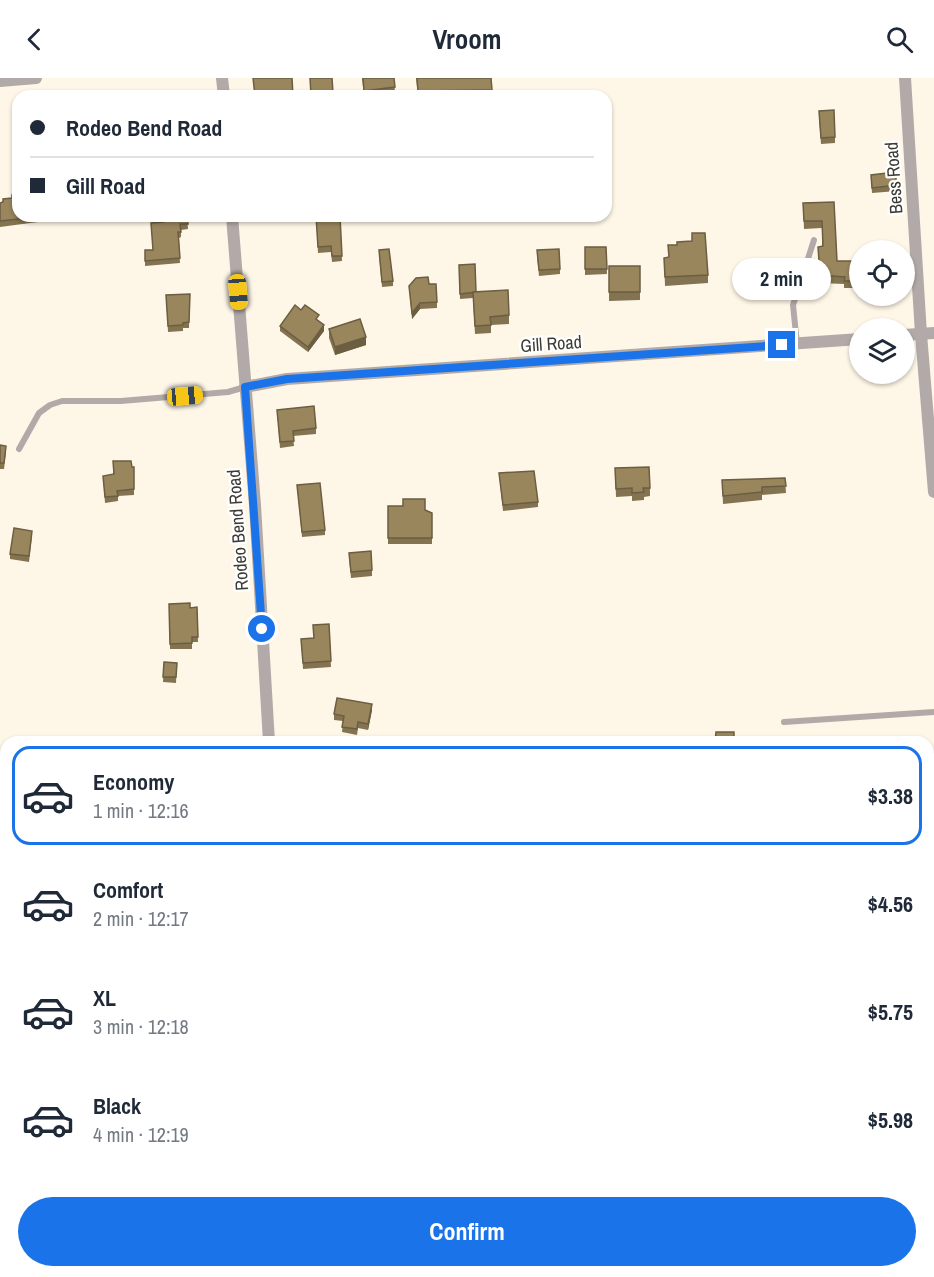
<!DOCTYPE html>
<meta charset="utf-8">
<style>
:root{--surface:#fff;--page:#f6f6f7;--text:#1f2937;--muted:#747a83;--line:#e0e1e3;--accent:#1a73e8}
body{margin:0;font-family:"Archivo Narrow",sans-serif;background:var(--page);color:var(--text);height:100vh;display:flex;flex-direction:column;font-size:22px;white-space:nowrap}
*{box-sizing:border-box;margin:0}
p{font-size:20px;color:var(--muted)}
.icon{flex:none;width:33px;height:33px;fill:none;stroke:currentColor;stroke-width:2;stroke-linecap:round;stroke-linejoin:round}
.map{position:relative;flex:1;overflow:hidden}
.drawer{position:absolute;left:0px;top:658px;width:934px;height:542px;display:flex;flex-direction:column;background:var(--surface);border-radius:18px 18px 0 0;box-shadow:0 2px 4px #0004}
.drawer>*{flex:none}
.hud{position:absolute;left:12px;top:12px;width:600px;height:132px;border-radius:18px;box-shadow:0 2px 4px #0004;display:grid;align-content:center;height:132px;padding:0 18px;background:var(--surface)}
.tools{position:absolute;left:849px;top:162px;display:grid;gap:12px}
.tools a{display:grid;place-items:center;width:66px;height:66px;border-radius:50%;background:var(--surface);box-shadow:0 2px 4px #0004;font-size:30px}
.end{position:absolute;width:27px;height:27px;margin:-14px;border:8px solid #1a73e8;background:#fff;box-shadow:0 0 0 3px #fff}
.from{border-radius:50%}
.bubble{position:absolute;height:42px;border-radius:21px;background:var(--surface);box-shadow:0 2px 4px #0004;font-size:20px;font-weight:700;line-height:42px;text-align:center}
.car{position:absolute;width:18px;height:36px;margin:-18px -9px;border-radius:8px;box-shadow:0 0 4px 2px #0007;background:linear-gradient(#f5c518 24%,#345 0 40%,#f5c518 0 76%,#345 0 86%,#f5c518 0)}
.hud b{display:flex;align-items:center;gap:21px;height:57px;font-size:22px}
.hud b+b{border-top:2px solid var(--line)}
.hud i{width:15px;height:15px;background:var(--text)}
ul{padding:10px 0 0;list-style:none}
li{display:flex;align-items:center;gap:18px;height:99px;margin:0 12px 9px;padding:0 6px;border:3px solid transparent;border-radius:18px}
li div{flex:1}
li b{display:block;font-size:22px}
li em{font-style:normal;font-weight:700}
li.on{border-color:var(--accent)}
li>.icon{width:54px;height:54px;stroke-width:1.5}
.cta{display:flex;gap:12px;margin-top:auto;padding:12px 18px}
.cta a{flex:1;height:69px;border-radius:36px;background:var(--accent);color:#fff;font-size:24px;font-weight:700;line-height:69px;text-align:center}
header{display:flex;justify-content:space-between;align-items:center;height:78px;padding:0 18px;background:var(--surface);font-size:27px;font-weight:700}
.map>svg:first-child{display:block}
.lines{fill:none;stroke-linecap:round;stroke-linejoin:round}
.service{stroke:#b2aaa8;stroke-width:6}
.minor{stroke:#b2aaa8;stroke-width:12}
.wall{fill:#847350}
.shaded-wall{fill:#6b5e41}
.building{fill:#99865d;stroke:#6b5e41;stroke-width:1.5}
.route{stroke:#1a73e8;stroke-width:8}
.labels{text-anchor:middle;stroke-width:4.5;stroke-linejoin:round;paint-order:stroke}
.street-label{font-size:18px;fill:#3c3a34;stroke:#fff}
</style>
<header><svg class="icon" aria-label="back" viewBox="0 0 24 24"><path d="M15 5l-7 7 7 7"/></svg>Vroom<svg class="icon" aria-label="search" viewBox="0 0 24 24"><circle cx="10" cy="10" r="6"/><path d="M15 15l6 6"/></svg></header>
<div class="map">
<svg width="934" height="1199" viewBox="0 0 934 1199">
<rect width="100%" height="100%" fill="#fef7e8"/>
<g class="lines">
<g class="service">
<polyline points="797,266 793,227 814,162"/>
<polyline points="19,371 39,335 50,327 62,323 121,323 228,314 245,309"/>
<polyline points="784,644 934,634"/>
</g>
<g class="minor">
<polyline points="222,0 224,18"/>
<polyline points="905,0 921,256 934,414"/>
<polyline points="0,3 36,0"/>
<polyline points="232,138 255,427 269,664"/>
<polyline points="904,257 934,255"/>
<polyline points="245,309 287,301 860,261"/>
<polyline points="928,977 934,977"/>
<polyline points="308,1194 309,1199"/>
<polyline points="727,1194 727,1199"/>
<polyline points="875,1194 875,1199"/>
</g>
</g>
<g class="wall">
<polygon points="310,0 332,0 333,18 311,18"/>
<polygon points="362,0 394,0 395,15 364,18"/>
<polygon points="416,0 491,0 492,17 418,18"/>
<polygon points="819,39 835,59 835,65 821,66"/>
<polygon points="871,97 897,107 897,113 872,115"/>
<polygon points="834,124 837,183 860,183 860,210 844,210 844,206 820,205 818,177 822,168 822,150 804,151 803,125"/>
<polygon points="0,125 38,138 38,144 0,149"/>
<polygon points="187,138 188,151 181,152 181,159 179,160 180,185 145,188 145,172 153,172 151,145 164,144"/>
<polygon points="316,138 340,138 342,183 332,184 331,174 318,175"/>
<polygon points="668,167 708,197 708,205 665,208 664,180 669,179"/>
<polygon points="585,169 606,169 607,196 585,197"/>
<polygon points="379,177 393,203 393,208 382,209"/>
<polygon points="537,178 560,191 560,196 539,198"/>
<polygon points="459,187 476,214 509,237 509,246 491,247 491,255 475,256 473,220 460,221"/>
<polygon points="609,188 640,188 640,222 609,223"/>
<polygon points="429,206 437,224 437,230 420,231 412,241 409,208"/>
<polygon points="190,216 189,250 183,250 183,253 168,254 166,217"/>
<polygon points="878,218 902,218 902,221 878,222"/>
<polygon points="319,243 324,253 308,274 280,253 280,248"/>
<polygon points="329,251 366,267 335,277 329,260"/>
<polygon points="277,332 316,350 316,356 293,358 294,368 280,370"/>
<polygon points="0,367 6,374 4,391 0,391"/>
<polygon points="113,383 132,389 134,389 134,417 118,418 118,423 105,425 103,398 113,397"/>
<polygon points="615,390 650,410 650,418 644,419 644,422 632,423 632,418 616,419"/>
<polygon points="499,395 538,424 538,429 503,433"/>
<polygon points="785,400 786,415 762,417 762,422 723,426 722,402"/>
<polygon points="297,407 325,452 325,457 302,459"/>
<polygon points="388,428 425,432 432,435 432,466 388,466"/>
<polygon points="32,458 29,484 10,481 10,476"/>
<polygon points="349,480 372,492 372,498 351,500"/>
<polygon points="169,526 190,530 197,529 198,564 192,564 192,571 170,571"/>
<polygon points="329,546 331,589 303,591 301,561 313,560"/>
<polygon points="164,584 177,585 176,605 163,604"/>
<polygon points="372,632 368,652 358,650 357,657 342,654 343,643 334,642 334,636"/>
<polygon points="934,904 934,950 928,950 928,905"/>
<polygon points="934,1003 934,1038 928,1038 928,1004"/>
</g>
<g class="shaded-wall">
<polygon points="420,225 420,231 412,241 412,235"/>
<polygon points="324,247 324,253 308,274 308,269"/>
<polygon points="366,259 366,267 335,277 335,269"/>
<polygon points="372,626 372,632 368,652 368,646"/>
</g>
<g class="building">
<polygon points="253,0 292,0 293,18 255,18"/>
<polygon points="310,0 332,0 333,15 311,17"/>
<polygon points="363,0 394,0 395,9 364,13"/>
<polygon points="417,0 491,0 492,12 418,13"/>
<polygon points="166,14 167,18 130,18"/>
<polygon points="834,32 835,59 821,60 819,33"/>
<polygon points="895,94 897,107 872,110 871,97"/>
<polygon points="18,116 18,138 38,138 38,139 0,143 0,125 3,124 3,121 12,120 12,117"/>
<polygon points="834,124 837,183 860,183 860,203 844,203 845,199 820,197 818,169 823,168 822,143 804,143 803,125"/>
<polygon points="164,138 187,138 188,146 180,146 181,154 178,154 180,180 145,183 145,172 153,172 151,145 164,144"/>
<polygon points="316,138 340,138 342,178 332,178 331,168 318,169"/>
<polygon points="692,155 705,155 708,197 665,199 664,180 669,179 668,167 677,167 677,164 692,163"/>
<polygon points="585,169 606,169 607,191 585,191"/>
<polygon points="389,171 393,203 382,204 379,172"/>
<polygon points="559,171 560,191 539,192 537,172"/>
<polygon points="475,186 476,214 460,216 459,187"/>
<rect x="609" y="188" width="31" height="26"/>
<polygon points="428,199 429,206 436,206 437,224 420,225 412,235 409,208 416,200"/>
<polygon points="508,212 509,237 490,239 491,247 475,248 473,214"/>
<polygon points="190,216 189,244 183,245 183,247 168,248 166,217"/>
<polygon points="295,227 301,232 305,227 319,237 316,241 324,247 308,269 280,248"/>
<polygon points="360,241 366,259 335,269 329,251"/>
<polygon points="314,328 316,350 293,353 294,363 280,364 277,332"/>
<polygon points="0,367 6,368 4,385 0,385"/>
<polygon points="113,383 131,383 132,389 134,389 134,411 117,413 118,418 105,419 103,398 114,396"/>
<polygon points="649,389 650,410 643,410 644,414 632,415 632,410 616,411 615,390"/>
<polygon points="534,393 538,424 503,427 499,395"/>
<polygon points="785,400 786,408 762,409 762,414 723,418 722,402"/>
<polygon points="320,405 325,452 302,454 297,407"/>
<polygon points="403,421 425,421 425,432 432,435 432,460 388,460 388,428 403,428"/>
<polygon points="14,450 32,453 29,478 10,476"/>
<polygon points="371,473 372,492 351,494 349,475"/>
<polygon points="190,525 190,530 197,529 198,559 192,559 192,565 170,566 169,526"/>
<polygon points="329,546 331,583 303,585 301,561 314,560 313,547"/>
<polygon points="164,584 177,585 176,599 163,599"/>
<polygon points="337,620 372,626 368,646 358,644 357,651 342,649 344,638 334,636"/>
<polygon points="716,654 734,654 734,664 715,664"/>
<polygon points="934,904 934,944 928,945 928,905"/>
<polygon points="934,1003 934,1034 928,1035 928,1004"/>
<polygon points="928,1129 931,1152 934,1151 934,1199 903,1199 903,1194 928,1194"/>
<polygon points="124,1194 150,1194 151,1199 124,1199"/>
<polygon points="681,1194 696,1194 696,1198 700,1197 700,1199 682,1199"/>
<polygon points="755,1194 783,1194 784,1199 755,1199"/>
<polygon points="807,1194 850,1194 850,1199 830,1199 830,1198 808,1199"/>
</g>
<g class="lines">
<polyline class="route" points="262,551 245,309 287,301 782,267"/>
</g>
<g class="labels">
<g class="street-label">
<text transform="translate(894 100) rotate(-94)" y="6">Bess Road</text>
<text transform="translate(551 266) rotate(-4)" y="6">Gill Road</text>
<text transform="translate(238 452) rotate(-94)" y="6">Rodeo Bend Road</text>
</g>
</g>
</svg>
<div class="tools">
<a><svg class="icon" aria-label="locate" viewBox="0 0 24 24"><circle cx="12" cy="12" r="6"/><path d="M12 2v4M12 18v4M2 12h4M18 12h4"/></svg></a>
<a><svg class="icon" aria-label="layers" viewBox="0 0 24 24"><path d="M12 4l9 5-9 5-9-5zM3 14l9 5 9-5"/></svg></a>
</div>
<i class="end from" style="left:262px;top:551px"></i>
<i class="end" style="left:782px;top:267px"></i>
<div class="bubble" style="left:732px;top:180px;width:99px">2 min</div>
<i class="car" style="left:238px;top:214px;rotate:175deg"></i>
<i class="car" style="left:185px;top:318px;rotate:85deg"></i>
<div class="hud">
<b><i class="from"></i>Rodeo Bend Road</b>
<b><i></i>Gill Road</b>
</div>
<section class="drawer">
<ul>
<li class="on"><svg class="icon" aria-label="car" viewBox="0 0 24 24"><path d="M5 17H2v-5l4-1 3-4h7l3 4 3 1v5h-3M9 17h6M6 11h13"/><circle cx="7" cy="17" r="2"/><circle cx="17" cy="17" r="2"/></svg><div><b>Economy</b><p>1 min · 12:16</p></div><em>$3.38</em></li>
<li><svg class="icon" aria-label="car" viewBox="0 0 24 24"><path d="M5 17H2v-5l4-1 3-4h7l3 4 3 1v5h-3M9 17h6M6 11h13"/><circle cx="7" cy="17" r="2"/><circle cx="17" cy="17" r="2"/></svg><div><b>Comfort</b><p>2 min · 12:17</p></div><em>$4.56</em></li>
<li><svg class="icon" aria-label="car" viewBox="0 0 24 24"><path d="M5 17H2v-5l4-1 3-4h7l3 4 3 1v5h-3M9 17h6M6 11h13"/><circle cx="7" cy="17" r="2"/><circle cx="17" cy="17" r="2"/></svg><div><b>XL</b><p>3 min · 12:18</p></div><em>$5.75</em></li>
<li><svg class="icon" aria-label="car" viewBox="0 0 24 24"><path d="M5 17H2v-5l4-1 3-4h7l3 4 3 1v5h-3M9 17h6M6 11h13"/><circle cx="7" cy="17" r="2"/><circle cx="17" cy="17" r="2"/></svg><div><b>Black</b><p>4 min · 12:19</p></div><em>$5.98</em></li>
</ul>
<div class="cta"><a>Confirm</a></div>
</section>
</div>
